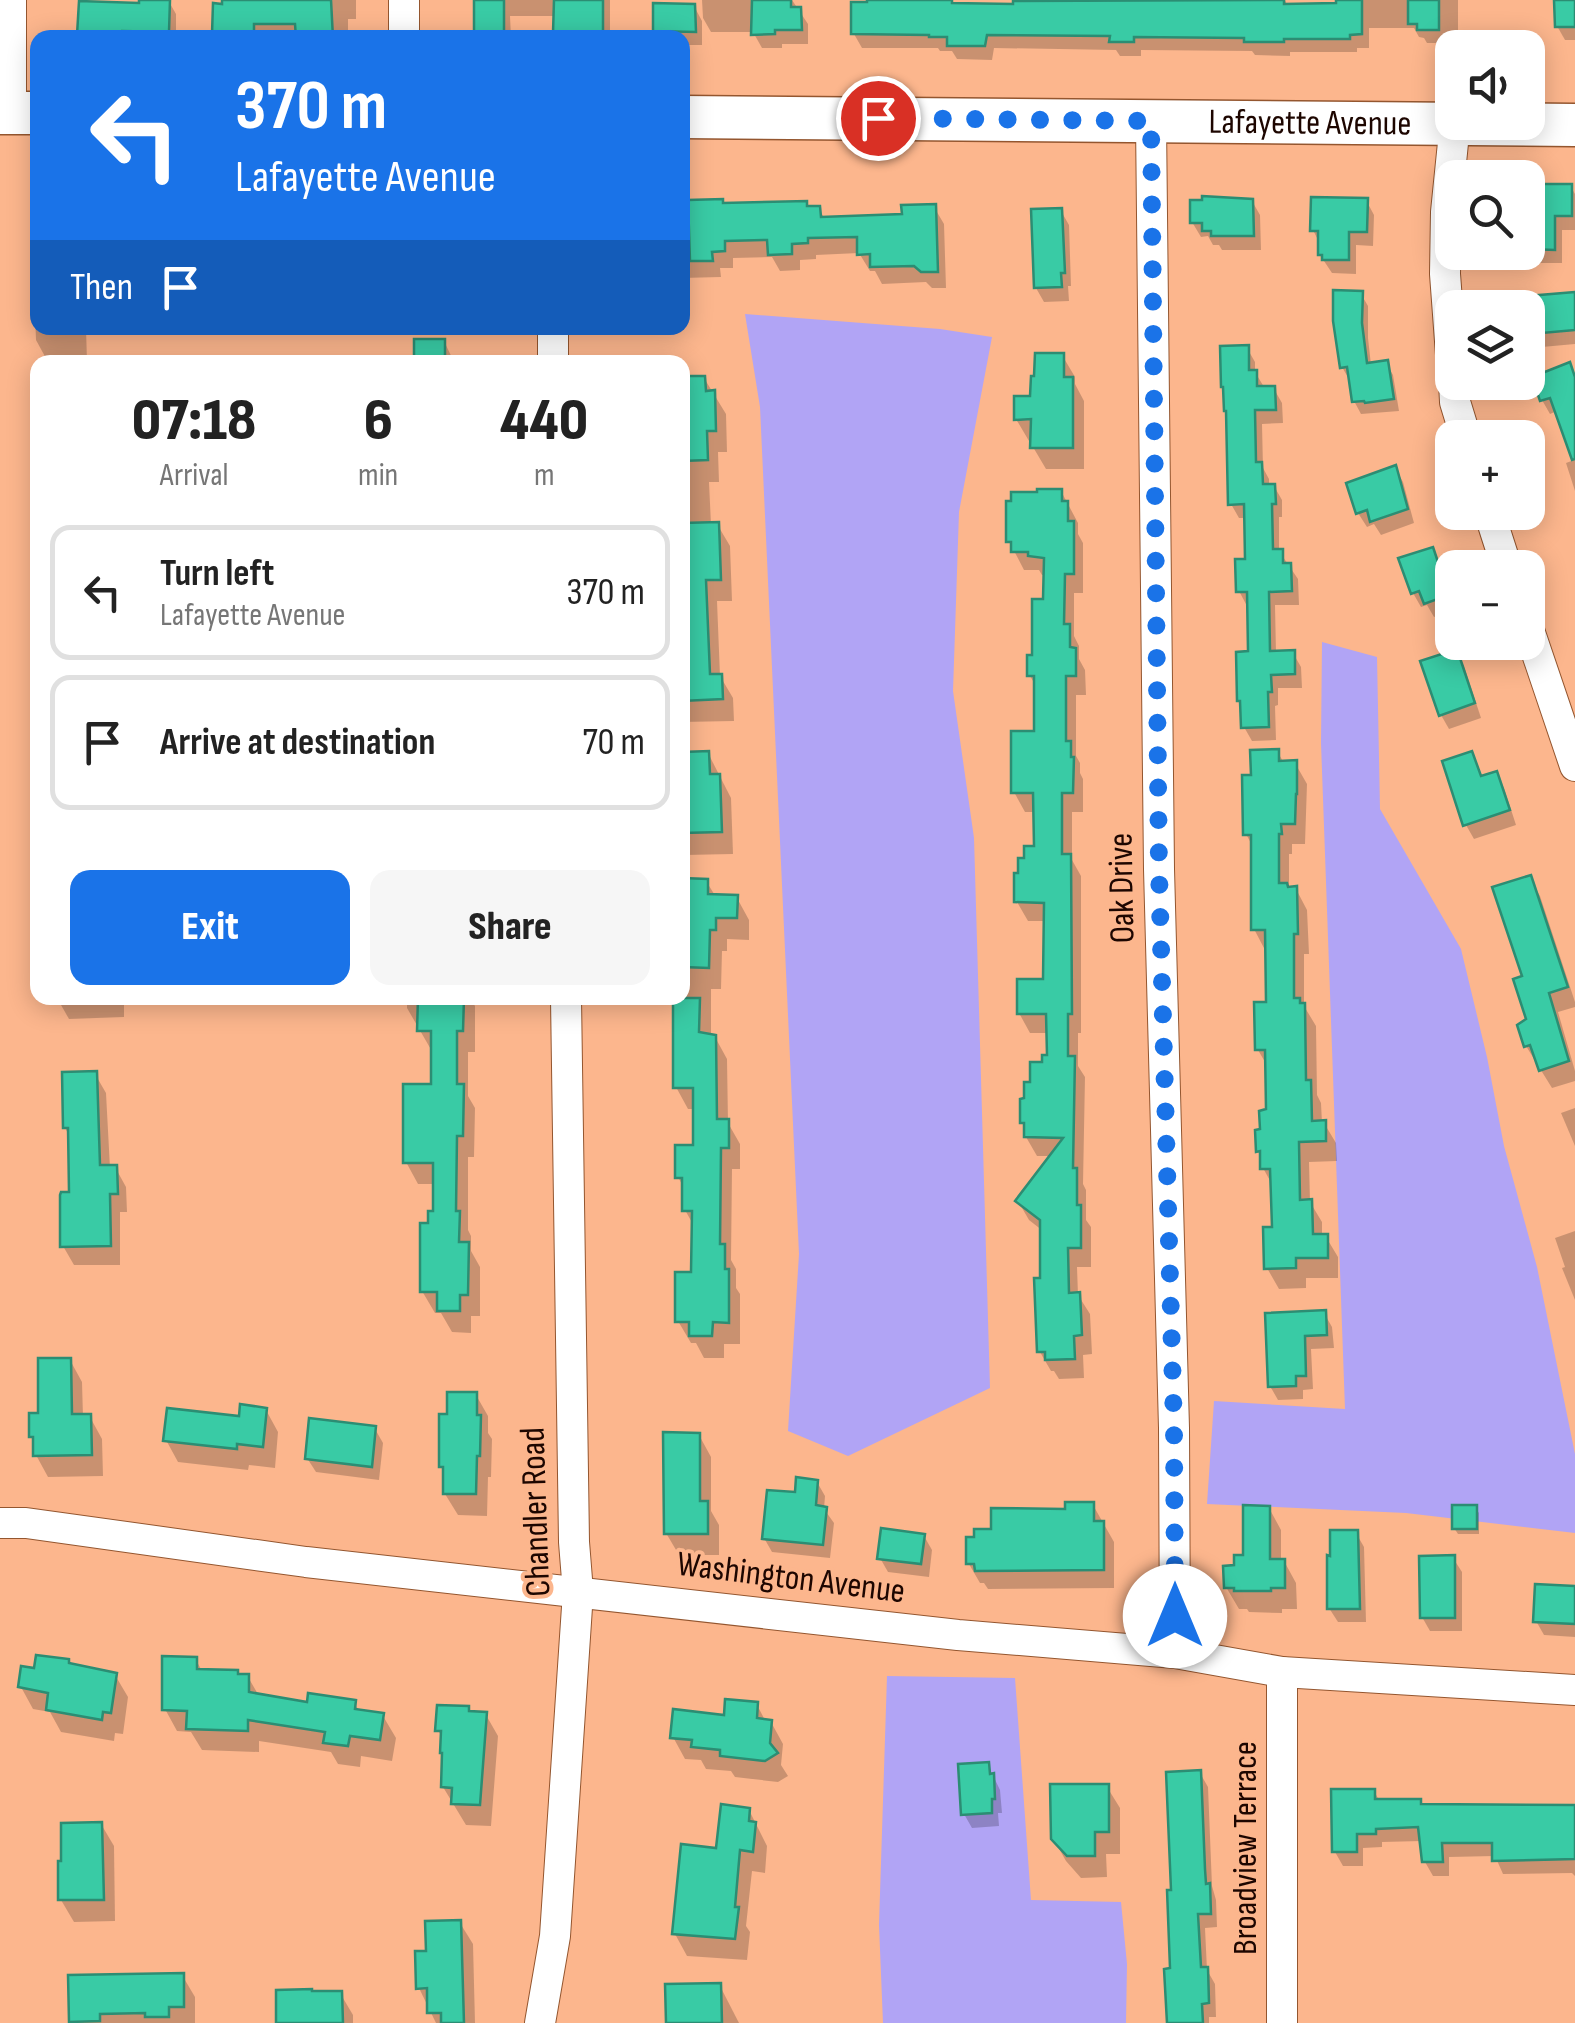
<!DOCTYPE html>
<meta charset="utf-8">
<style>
body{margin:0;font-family:"Sofia Sans Condensed",sans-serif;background:#f6f6f6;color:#222;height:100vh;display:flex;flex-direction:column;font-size:38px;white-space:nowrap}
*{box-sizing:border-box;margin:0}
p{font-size:32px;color:#767676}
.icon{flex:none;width:55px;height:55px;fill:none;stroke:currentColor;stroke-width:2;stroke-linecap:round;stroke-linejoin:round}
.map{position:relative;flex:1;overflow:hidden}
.panel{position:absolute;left:30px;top:355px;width:660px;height:650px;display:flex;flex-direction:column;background:#fff;border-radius:20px;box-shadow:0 5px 25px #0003}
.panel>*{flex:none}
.hud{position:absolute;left:30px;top:30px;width:660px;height:305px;border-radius:20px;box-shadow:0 5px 25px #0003;background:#1a73e8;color:#fff;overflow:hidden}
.tools{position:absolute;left:1435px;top:30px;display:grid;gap:20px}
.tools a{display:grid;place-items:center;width:110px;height:110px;border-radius:20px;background:#fff;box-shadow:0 5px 25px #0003;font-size:50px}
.pin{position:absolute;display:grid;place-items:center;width:85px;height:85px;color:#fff;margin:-42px;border:5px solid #fff;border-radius:50%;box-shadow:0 2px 10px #0007}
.me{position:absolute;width:110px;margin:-55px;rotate:0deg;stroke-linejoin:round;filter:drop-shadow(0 0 8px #0008)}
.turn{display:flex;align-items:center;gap:35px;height:210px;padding:0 40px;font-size:45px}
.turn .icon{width:130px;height:130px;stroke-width:2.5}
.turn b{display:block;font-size:70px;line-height:85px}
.then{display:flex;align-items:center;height:95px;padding:0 40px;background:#0003;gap:20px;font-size:38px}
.eta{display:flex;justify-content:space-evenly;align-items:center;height:170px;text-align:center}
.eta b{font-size:60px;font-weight:800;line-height:70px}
.action{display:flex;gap:20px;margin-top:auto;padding:20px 40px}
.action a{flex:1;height:115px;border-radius:20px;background:#1a73e8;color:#fff;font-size:40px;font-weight:800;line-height:115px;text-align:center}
.action a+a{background:#f6f6f6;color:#222}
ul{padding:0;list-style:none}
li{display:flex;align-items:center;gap:30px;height:135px;margin:0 20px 15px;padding:0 20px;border:5px solid #e0e0e0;border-radius:20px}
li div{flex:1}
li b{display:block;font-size:38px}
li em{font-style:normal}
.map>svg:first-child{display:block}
</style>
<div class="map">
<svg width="1575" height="2023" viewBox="0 0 1575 2023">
<rect width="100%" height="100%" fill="#fcb68d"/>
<g fill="#b1a4f5">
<path d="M745 314 940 329 992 337 959 512 953 691 974 838 990 1388 848 1456 788 1431 799 1254 760 407Z"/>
<path d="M1322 642 1377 657 1380 809 1461 949 1487 1057 1504 1146 1537 1267 1575 1454V1533L1406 1513 1207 1504 1214 1401 1345 1409 1321 743Z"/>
<path d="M887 1676 1015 1678 1031 1900 1121 1902 1127 1964 1126 2023H883L879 1925Z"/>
</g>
<g fill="#0003">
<path d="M142 0H168L176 14V38H82L80 34 141 5Z"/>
<path d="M225 0H356V19H348V33H341V38H216L214 34Z"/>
<path d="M483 0H610V38H559L556 32V16H510L511 38H479L477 33Z"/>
<path d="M702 0H792L808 24V44H782V48H762L753 32H711L703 18Z"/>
<path d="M870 0H950L953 5 1083 4V0H1285L1288 7 1339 6V0H1458V34L1446 33V43H1427L1424 38 1419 37 1414 28H1369V48H1357V52H1290V56L1255 55 1252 51 1141 50V56H1120L1116 50 994 48 992 60 957 59 952 51H940L938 48H862L854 34 870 4Z"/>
<path d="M1557 0H1575V40H1565L1557 26Z"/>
<path d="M694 6 702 21V45H682V38H659L655 31Z"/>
<path d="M1528 187H1571L1575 194V230H1562V263H1537L1529 249Z"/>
<path d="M1366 200 1374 215 1373 246 1356 245V274L1332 273 1320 255V244L1313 230Z"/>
<path d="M721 201 724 206 819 208 825 220 905 217 934 207 944 224 946 288H932L926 282 882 284 875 271H870L859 253 816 255V259L800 260V270L780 271 772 257 733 258V268H720L721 277 682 278V203Z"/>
<path d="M1252 201 1260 215 1261 250H1222L1219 245H1213L1208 236 1201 237 1192 222Z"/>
<path d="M1061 211 1069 225 1071 286H1068L1069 301 1044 302 1036 288Z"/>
<path d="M33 255H38V328H86L87 361 48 362 36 340Z"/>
<path d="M1361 294 1368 306V338L1371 365 1386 363 1393 375 1399 411 1361 414 1354 401 1349 379 1342 367Z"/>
<path d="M1575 295V344L1542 347 1528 320 1525 299Z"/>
<path d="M417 341H444L454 362H417Z"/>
<path d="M1247 348 1255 362V372L1264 387 1274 389 1282 403 1283 423 1262 424 1263 468 1269 479V486H1274L1282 500V517H1279V551L1298 579 1299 605H1275L1276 653H1293L1301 667 1302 688H1278V705L1275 706 1276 740 1252 741 1244 727 1250 654V606H1247L1239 591 1247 562 1246 518H1239L1231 504Z"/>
<path d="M1062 355 1075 377V384L1084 401V469H1046L1033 447V441H1029L1016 419Z"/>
<path d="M1569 365 1575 376V491L1566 463 1574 460 1557 411 1550 414 1542 400Z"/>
<path d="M704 378 726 414 727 452H718L719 482H709L711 525 717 524 730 546 732 601H717L720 676 733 698 734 721 682 722V379Z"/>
<path d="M1395 468 1403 482 1414 523 1381 535 1374 524 1367 527 1358 513Z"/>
<path d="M1061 491 1078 523V534L1083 543V593H1074V636L1079 646V659L1085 670 1086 695H1076V756L1080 763V773L1083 779V812H1072V860L1081 876V1033H1078V1066L1085 1077 1083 1184 1086 1190V1220L1091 1227V1267H1077L1078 1295 1090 1314 1092 1354 1083 1355 1084 1378 1059 1379 1054 1371H1051L1040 1352 1043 1231 1029 1220 1018 1201 1052 1156H1037L1026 1137V1128L1023 1122 1032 1084 1050 1058 1049 1033H1030L1019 1013 1046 982V921H1028L1017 902 1027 860 1036 849V812H1025L1014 792 1036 734V686L1030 676 1046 602V575H1042L1039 570H1024L1009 541Z"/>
<path d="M1432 550 1440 564 1452 601V611L1434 617 1427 605 1421 607 1413 593Z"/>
<path d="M1456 652 1464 666 1481 718 1449 729 1441 715Z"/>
<path d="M1277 751 1284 763H1295L1307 784 1305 844H1292V854H1289V889H1296L1307 910 1309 954H1304V1006L1316 1026 1317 1095 1321 1103 1322 1123H1324L1336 1143 1337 1161 1309 1162 1310 1202 1322 1222V1237H1326L1338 1257V1278H1306V1288L1279 1289 1267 1268 1274 1229 1273 1186 1263 1168V1158L1258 1151 1268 1111V1067L1258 1050 1268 1005 1265 950 1254 929 1253 847 1246 834 1254 777Z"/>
<path d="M708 753 731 798 733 854 685 855 682 850V785Z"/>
<path d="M1471 754 1483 778 1496 774 1504 788 1516 825 1474 839 1466 825Z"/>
<path d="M1529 878 1540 896 1575 1002V1007L1558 1012 1575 1071V1081L1552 1088 1526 1046 1529 1020 1526 978Z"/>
<path d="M682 880 706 881 716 897 737 898 749 920V940L727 939V951H722L721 989H711V1036L715 1037 727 1059 728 1123 740 1144V1169H732L731 1260 736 1269V1288L740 1294V1344H724V1358H704L696 1343H691L678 1321 694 1274V1226L685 1210V1190L678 1177 695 1148 696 1109H688L676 1087V998H682Z"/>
<path d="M57 998H124V1017L69 1019Z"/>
<path d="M407 998H470L475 1006V1052H468V1096L475 1108 474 1157H468V1230L471 1236V1251L480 1267V1316H471V1333L452 1332 441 1313H435L422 1291 431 1225 435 1214V1184H418L406 1162 433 1086V1053L407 1008Z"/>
<path d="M95 1074 106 1093 110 1168 115 1167 126 1187 127 1212H120V1265H74L63 1246 71 1194 70 1137 65 1128Z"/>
<path d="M1575 1108V1146L1561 1113Z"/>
<path d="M1575 1231V1300L1562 1268 1565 1267 1555 1238Z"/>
<path d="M1324 1313 1332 1327 1334 1348 1311 1349 1313 1389 1303 1390V1399L1278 1400 1270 1386 1267 1315Z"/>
<path d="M70 1360 82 1382 83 1417H90L102 1439 103 1476 48 1477 36 1455 35 1442 32 1436Z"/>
<path d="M476 1395 488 1416V1433L492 1439 491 1477H488L487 1516 458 1515 445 1494V1473L441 1466 450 1417Z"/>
<path d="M266 1410 278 1432 275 1468 249 1465 248 1470 178 1462 166 1440Z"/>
<path d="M375 1429 383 1443 379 1480 316 1472 307 1458Z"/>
<path d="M699 1435 711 1457V1511L719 1525V1555H679L666 1533Z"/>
<path d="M817 1482 825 1496 824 1509 834 1523 830 1558 772 1552 764 1538 797 1495Z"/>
<path d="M1093 1505 1114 1542V1588L988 1589 984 1583H980L969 1564 993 1532Z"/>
<path d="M1475 1507 1479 1513V1534H1458L1454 1528Z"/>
<path d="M1269 1508 1281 1530V1561H1284L1296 1583 1297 1609H1282V1613L1249 1612 1247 1609H1239L1226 1587 1245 1558Z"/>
<path d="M1356 1533 1364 1547 1366 1622H1338L1329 1608Z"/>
<path d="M924 1536 932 1550 929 1577 888 1572 880 1558Z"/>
<path d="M1453 1558 1462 1572V1631H1430L1422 1617Z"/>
<path d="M1575 1589V1637L1544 1635 1536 1621Z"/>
<path d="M196 1660 202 1671 248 1677 259 1696 309 1704 354 1703 360 1712 383 1716 396 1738 392 1761 361 1756 360 1767 338 1764 331 1752 259 1741V1752L202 1750 191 1732 177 1731 165 1709Z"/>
<path d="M70 1666 115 1675 128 1697 123 1734 115 1733 114 1741 61 1732 50 1712 33 1709 21 1687 36 1670Z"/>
<path d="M757 1705 766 1722H771L783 1744 781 1765 788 1776 778 1782 735 1777 731 1771 706 1769 701 1760 685 1759 673 1737Z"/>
<path d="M468 1709 471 1714 486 1715 498 1736 491 1826 466 1825 443 1787V1739L438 1730Z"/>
<path d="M988 1765 1000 1790 1002 1813H998L999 1826 972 1828 964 1814Z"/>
<path d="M1200 1773 1208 1787 1212 1886 1216 1900 1217 1927 1205 1928 1207 1970 1215 1984 1216 2017H1209V2023H1169L1173 1971V1892Z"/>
<path d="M1107 1787 1120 1808V1854H1106L1107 1877 1081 1878 1066 1861 1053 1838Z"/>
<path d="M1374 1791 1380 1802 1420 1801 1423 1806 1575 1807V1876L1572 1873 1503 1874 1495 1856 1449 1857V1876H1433L1425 1862 1422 1841 1382 1842V1847L1363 1848V1866H1343L1335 1852Z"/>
<path d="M749 1810 767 1846 765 1873 752 1871 746 1926 750 1932 747 1960 687 1956 675 1934 719 1850Z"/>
<path d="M101 1824 114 1846 115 1921 74 1922 61 1900Z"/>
<path d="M460 1923 473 1944 475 2023H436L419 1988 428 1953Z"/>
<path d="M182 1975 195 1997V2023H72L71 2021Z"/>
<path d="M720 1986 739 2023H669Z"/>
<path d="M340 1993 353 2015V2023H278Z"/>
</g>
<g fill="#39cba5" stroke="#2c8d73" stroke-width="2.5">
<path d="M139 0H170L169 32 122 31 121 38 77 35 79 1 139 3Z"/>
<path d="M222 0H331L333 38H296L295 24H254V38H229L230 35 212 34 213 3 222 4Z"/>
<rect x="474" y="0" width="30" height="34"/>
<path d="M554 0H603V33H553Z"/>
<path d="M752 0H791V7H801L802 30H775V34L751 35Z"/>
<path d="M867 0H952V3L1013 4V1L1284 0V4L1336 3V0H1362V34L1350 35V39H1284V42H1244V38L1134 37V42H1109L1110 36 987 35 985 46H947V37H929V35L851 34V2H867Z"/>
<path d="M1408 0H1439V30H1417V24H1408Z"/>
<path d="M1554 0H1575V27H1555Z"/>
<path d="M653 3 695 4 696 32 653 31Z"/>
<path d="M1528 184H1572V216H1555V250L1528 249Z"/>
<path d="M1202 196 1253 199 1254 236H1211V231H1202V223H1190V200H1202Z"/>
<path d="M1311 197 1368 198 1367 232H1349V260H1322V255H1318V231H1310Z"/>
<path d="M723 199V203L807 201V206H820L821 217 902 214 901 205 936 204 938 272H921L914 266 870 267V254L857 255V237L808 238V243L792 244V254L768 255 767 240 725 241V251L712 252 713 261H690L688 200Z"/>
<path d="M1062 208 1065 273H1061L1062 287 1034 288 1031 209Z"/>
<path d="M1333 290 1363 291 1362 323 1367 363 1388 360 1394 399 1365 403 1364 401 1352 402 1347 367 1340 368 1333 321Z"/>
<path d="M1575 292V330L1531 334 1530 319 1528 320V296Z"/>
<rect x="414" y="339" width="31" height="23"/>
<path d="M1249 345V370H1257V386H1275L1276 410H1255L1256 462H1262L1263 484H1275L1276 504H1272L1273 549H1283V563H1291L1292 591 1269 592 1270 651 1295 650V674L1271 675 1272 692H1268L1269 727 1241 728 1240 701H1237L1236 652 1248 651 1247 592H1236L1235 559H1245L1244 504 1228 505 1226 411H1224L1223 387H1221L1220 346Z"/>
<path d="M1035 353H1064V377H1073V448H1030L1031 419 1014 420V396H1030L1031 376H1034Z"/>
<path d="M1570 362 1575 377V459L1572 460 1550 398 1540 401 1532 377Z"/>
<path d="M682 376H705L706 391 715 390 716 431H707L708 460 682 461Z"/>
<path d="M1396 465 1408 509 1370 522 1367 510 1356 514 1346 483Z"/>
<path d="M1037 489H1062V501H1068V521H1074V574H1065L1064 624H1070V647L1076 648V676H1066V741H1071V757H1074L1073 793H1062V854H1071L1072 1014H1068V1056H1075L1073 1168H1077V1205H1081V1248H1068L1069 1293 1080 1292 1082 1335 1074 1336 1075 1359 1045 1360V1352H1037L1034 1278H1040V1220L1015 1201 1063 1138 1024 1137V1123H1020V1099L1024 1098V1082H1030V1062H1042V1055H1047L1046 1014H1017V979H1043L1044 903 1014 902V873H1018V858H1024V846H1034L1033 793H1011V731H1034V676H1027V655H1032V599H1043L1044 558 1028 556V552H1011V542H1006V501H1011V492H1037Z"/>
<path d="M719 522 721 580H706L710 674H722L723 699 682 701V523Z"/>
<path d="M1433 547 1449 595 1424 604 1419 591 1411 594 1398 558Z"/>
<path d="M1457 649 1475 703 1439 716 1420 661Z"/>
<path d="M1279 749V761L1297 760V794H1296L1295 824H1281L1282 834H1279V883H1287L1288 887 1297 886 1298 934H1294V998H1300V1003H1305L1306 1080H1311L1312 1121 1326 1120V1141L1299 1142 1300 1200 1312 1199 1313 1234H1328V1258H1296V1268L1264 1269 1263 1227H1272L1270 1169H1260V1151L1256 1152 1255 1130 1260 1129 1259 1111 1266 1109 1265 1050H1255L1254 1002H1266L1265 930H1251V835H1243L1242 775H1251L1250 750Z"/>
<path d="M709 751 710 774H720L722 832 682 833V752Z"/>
<path d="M1472 751 1481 776 1497 771 1510 810 1463 826 1442 761Z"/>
<path d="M1531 875 1568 987 1549 993 1569 1061 1539 1071 1530 1045 1524 1047 1517 1025 1526 1019 1513 979 1522 976 1492 887Z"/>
<path d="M682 878 708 879V894L738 895 737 918H716V930H710L709 968 682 967Z"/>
<path d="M418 998H464L463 1031H457V1084H464L463 1136H457L456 1211H460L459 1242H469L468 1295H460V1311H437V1292H420V1223H428V1211H433V1163H403V1084H431V1031H417Z"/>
<path d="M673 998H700L699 1032 716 1035 717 1119H729V1148H721L720 1244H725V1269H729V1323L713 1322 712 1336H689V1322H675V1272H691L692 1211H682V1178H675V1145H693V1088H673Z"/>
<path d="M97 1071 100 1165H117L118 1194H110L111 1246 60 1247V1195L61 1192H69L68 1128H63L62 1072Z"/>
<path d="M1326 1310 1327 1335 1305 1336 1306 1376H1296V1386L1268 1387 1265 1313Z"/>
<path d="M38 1358H71L72 1414H91L92 1455 33 1456V1437H29V1413H38Z"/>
<path d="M447 1392H477V1415H481L480 1456H477L476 1494H443V1467H439V1414H447Z"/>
<path d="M240 1404 267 1408 263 1447 237 1444V1449L163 1441 167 1408 239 1416Z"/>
<path d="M309 1418 376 1426 372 1467 305 1459Z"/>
<path d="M663 1432 700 1433V1501H708V1534H664Z"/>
<path d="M796 1477 818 1480 816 1505 827 1507 823 1545 762 1539 767 1490 795 1492Z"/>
<path d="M1065 1502H1094V1521H1104V1570L975 1571 974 1564H966V1537H974V1529H991V1508L1065 1509Z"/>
<path d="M1243 1505 1270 1506V1559H1285V1588H1271V1591H1234V1588H1224L1223 1566 1234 1565V1555H1243Z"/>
<rect x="1452" y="1505" width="25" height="24"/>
<path d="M881 1528 925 1534 921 1564 877 1559Z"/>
<path d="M1330 1530H1358L1360 1609H1327V1555L1330 1556Z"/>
<path d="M1455 1555V1618H1420L1419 1556Z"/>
<path d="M1535 1584 1575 1586V1624L1533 1622Z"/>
<path d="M36 1655 69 1659V1663L117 1673 111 1713 103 1712 102 1720 46 1710 48 1693 18 1687 21 1666 34 1668Z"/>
<path d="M162 1656 197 1657V1669L238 1670V1674H249V1692L307 1702 308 1693 356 1700 355 1709 384 1713 380 1740 350 1736 348 1746 323 1743 325 1732 248 1720V1731L186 1729 187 1711 162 1710Z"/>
<path d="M725 1699 758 1702 757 1718 772 1720 770 1743 778 1753 765 1761 720 1756V1750L691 1747 692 1740 670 1738 673 1709 724 1715Z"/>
<path d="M437 1705 469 1706V1711L487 1712 480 1805 451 1804 452 1788 441 1787 442 1753H440L441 1731H435Z"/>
<path d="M989 1762 990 1774 994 1773 995 1799H992V1813L961 1815 958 1764Z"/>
<path d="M1201 1770 1205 1869 1206 1884 1210 1883 1211 1914H1198L1201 1967H1208L1209 2003 1202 2004 1203 2023H1167L1164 1969 1170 1968 1167 1890H1171L1166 1772Z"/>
<path d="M1050 1784H1109V1832H1095V1856H1067L1051 1839Z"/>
<path d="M1331 1789H1375V1799H1421V1804L1575 1805V1859L1492 1861V1843H1442L1443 1862H1422L1418 1827 1376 1829V1834H1357V1852H1332Z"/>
<path d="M721 1804 750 1808 749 1821 756 1822 753 1852 740 1850 735 1907H739L735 1939 672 1934 681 1844 716 1848Z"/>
<path d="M102 1822 104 1900H58V1861H61V1823Z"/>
<path d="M461 1920 464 2023H441V2013H427V1988L416 1989 415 1951H426L425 1921Z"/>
<path d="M184 1973V2007H169V2017H145V2013L100 2014V2021L69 2022 68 1975Z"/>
<path d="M721 1983 722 2023H666L665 1984Z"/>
<path d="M312 1989V1991H342L343 2023H276V1990Z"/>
</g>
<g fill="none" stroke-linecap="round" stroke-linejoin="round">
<defs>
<g id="street">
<path d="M404 38V0"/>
<path d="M11 113V0"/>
<path d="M1151 121 1159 869 1174 1428 1175 1653"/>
<path d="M553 328V362"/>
<path d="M1452 368 1445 274 1446 212 1455 123"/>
<path d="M1454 382 1455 402 1466 438"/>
<path d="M1489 512 1507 568"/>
<path d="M1528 627 1575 766"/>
<path d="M0 1523H26L306 1562 958 1635 1175 1653 1282 1672 1575 1690"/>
<path d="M1282 1672V2023"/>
<path d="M540 2023 555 1936 578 1592 574 1542 566 998"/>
</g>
<g id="secondary">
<path d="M0 113H38"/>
<path id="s1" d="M682 117 1575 125"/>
</g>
</defs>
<use href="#street" stroke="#94562f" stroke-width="32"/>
<use href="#secondary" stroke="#94562f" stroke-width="45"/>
<use href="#street" stroke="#fff" stroke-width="30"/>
<use href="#secondary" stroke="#fff" stroke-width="42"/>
</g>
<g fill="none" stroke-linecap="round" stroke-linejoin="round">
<path stroke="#1a73e8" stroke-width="18" stroke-dasharray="0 32.4" d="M878 118 1151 121 1159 870 1174 1428 1175 1616"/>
</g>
<g text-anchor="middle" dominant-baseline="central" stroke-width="8" stroke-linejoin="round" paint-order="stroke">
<g font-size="35" fill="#1d0600" stroke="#fcb68d">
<text stroke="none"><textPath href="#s1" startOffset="628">Lafayette Avenue</textPath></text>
<text transform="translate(1122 888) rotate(-91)">Oak Drive</text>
<text transform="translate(536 1512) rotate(-92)">Chandler Road</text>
<text transform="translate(791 1578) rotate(7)">Washington Avenue</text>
<text transform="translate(1245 1848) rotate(-90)">Broadview Terrace</text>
</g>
</g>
</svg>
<div class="tools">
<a><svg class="icon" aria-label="sound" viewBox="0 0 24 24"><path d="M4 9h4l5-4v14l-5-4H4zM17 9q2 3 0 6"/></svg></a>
<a><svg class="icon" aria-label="search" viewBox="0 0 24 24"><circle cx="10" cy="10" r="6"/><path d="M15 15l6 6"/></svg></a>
<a><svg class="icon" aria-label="layers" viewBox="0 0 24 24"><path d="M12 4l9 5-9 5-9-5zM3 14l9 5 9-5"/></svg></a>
<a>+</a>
<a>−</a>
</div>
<div class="pin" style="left:878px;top:118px;background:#d93025"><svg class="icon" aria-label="arrive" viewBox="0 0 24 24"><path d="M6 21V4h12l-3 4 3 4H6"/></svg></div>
<svg class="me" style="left:1175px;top:1616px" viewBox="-20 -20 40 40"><circle r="19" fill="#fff"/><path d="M0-13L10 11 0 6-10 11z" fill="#1a73e8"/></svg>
<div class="hud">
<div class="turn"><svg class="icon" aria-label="left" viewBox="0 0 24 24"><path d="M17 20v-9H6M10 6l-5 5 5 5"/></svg><div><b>370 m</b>Lafayette Avenue</div></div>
<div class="then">Then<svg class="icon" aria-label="arrive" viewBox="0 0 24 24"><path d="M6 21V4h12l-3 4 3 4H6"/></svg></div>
</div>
<section class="panel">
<div class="eta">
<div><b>07:18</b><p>Arrival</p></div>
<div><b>6</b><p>min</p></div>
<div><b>440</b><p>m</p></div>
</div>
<ul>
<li><svg class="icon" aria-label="left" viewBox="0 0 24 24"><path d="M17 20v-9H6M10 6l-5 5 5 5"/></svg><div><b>Turn left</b><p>Lafayette Avenue</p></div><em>370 m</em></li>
<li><svg class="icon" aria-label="arrive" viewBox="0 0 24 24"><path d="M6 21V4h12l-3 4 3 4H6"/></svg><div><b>Arrive at destination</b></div><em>70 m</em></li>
</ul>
<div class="action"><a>Exit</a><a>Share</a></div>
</section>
</div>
